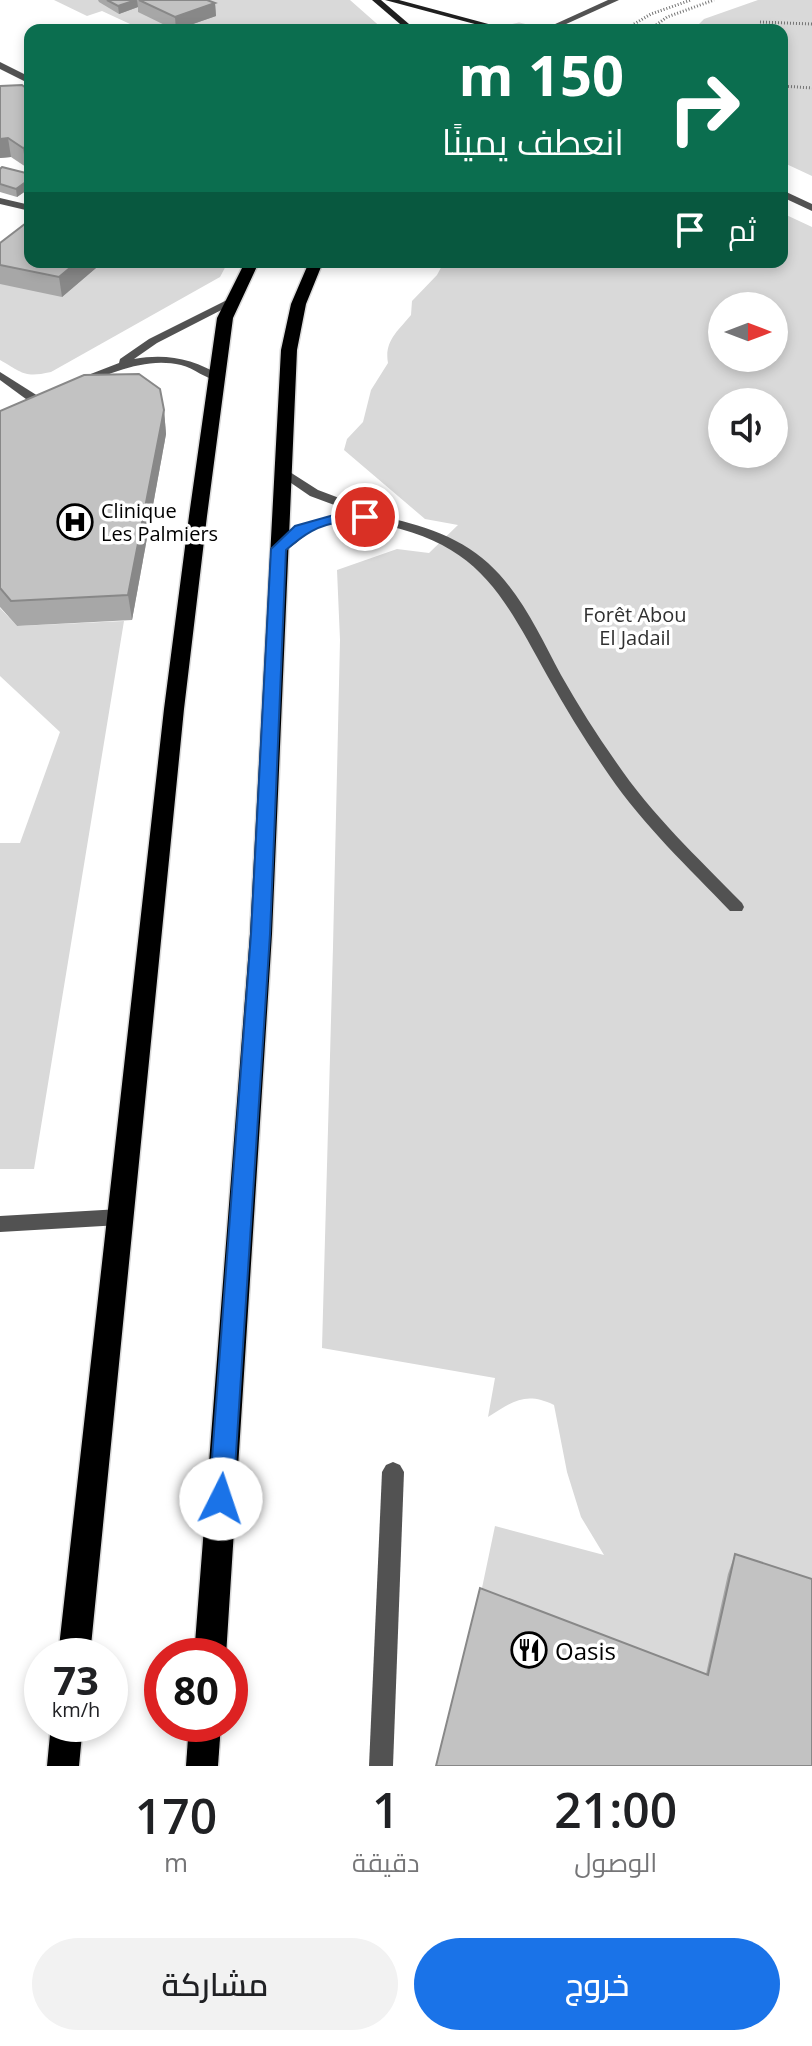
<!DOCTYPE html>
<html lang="ar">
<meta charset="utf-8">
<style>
body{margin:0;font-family:"Open Sans",Cairo,sans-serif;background:#f2f2f2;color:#202124;direction:rtl;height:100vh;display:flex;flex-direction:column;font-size:30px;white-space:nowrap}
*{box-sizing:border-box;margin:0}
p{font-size:26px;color:#757577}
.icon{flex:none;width:44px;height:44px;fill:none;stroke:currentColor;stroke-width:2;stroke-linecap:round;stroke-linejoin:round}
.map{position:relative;height:1766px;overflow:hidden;direction:ltr}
.details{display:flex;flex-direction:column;background:#fff;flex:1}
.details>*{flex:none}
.top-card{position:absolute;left:24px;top:24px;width:764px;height:244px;border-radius:16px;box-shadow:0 4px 12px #0003;direction:rtl;background:#0b6e4f;color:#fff;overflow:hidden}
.needle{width:52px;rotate:90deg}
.controls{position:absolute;left:708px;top:292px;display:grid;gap:16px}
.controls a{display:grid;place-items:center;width:80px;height:80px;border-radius:50%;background:#fff;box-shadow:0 4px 12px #0003;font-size:40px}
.speed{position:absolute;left:24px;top:1638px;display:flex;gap:16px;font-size:40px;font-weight:700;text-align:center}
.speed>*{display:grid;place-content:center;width:104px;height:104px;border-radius:50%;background:#fff;box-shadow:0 4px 12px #0003;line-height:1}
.speed small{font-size:20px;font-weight:400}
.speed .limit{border:12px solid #d22;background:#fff;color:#111}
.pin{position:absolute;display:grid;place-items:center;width:68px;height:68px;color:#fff;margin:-34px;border:4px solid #fff;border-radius:50%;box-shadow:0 2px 8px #0007}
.me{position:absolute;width:88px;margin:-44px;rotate:4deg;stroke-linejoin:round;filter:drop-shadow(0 0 6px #0008)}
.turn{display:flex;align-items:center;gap:28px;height:168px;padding:0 32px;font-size:36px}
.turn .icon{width:104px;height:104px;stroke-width:2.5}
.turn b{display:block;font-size:56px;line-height:68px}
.then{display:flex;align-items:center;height:76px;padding:0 32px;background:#0003;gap:16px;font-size:30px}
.eta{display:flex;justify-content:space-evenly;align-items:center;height:136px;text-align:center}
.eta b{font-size:48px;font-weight:600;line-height:56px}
.cta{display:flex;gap:16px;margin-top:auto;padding:16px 32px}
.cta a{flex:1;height:92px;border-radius:48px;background:#1a73e8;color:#fff;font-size:32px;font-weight:600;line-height:92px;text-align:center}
.cta a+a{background:#f2f2f2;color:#202124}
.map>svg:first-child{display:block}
</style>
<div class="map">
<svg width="812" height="1766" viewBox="0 0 812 1766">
<rect width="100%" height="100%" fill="#fff"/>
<g fill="#d9d9d9" fill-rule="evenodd">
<path d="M54 0H350L384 30H143L102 11 87 16Z"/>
<path d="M758 0H812V176L782 162V30H701L699 24 704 19Z"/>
<path d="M782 213 812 227V1601L701 1693 478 1607 495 1526 604 1555 581 1517 567 1472 554 1405C525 1391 512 1402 488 1417L495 1378 322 1348 333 947 340 640 337 570 397 549 429 553 458 525 425 519 344 450 347 439 363 422 371 390 388 363C384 341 398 331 411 315L412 301 437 275 444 262H782ZM722 306H774V358H722ZM722 402H774V454H722Z"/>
<path d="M103 262H228L220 277 51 372C24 378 23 373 0 360V283Z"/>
<path d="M0 608 17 626 124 621 34 1169H0V843H20L60 732 0 676Z"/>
</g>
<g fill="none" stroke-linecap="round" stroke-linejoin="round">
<defs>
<g id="trunk">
<path d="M519 24 543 30H494Z"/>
<path d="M245 262H259L233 318 207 516 184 709 90 1656H58L164 709 189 516 217 318Z"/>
<path d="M309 262H323L306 304 297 350 272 934 226 1656H194L250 934 281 350 291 304Z"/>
<path d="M51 1724H83L79 1766H47Z"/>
<path d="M189 1724H221L218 1766H186Z"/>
</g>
</defs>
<use href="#trunk" stroke="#dbdbdb" stroke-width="3"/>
<g stroke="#747474" stroke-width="3" stroke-dasharray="1 2" stroke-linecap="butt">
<path d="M760 22 812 24"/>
<path d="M634 24 651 14 691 0"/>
<path d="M649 30 667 17 714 0"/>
<path d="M782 86 812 88"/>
</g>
<g fill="#525252" fill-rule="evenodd">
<path d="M120 1209 127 1211 129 1217 127 1223 120 1225 0 1232V1216Z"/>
<path d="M393 1462 400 1465 404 1472 393 1766H369L382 1472 386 1465Z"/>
</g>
<g fill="#525252" fill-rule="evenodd">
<path d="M608 0H619L553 30H542Z"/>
<path d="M782 190 812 204V211L782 197Z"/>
<path d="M0 198 30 205V211L0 204Z"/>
<path d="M233 297 238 300 237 302 157 343 134 359C167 353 193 359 222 376V380C208 382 195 368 181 365 144 356 110 375 76 386L70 382 119 363 120 359 149 339Z"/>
<path d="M0 372 38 396V402H30L0 380Z"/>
<path d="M282 467 318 490 371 510V515C411 521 458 535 488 563 521 593 540 636 561 675 578 705 596 734 616 762 652 815 697 857 742 903L744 907 742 911H730C688 867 644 826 609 775 587 743 567 711 548 677 501 592 479 543 375 523 353 519 330 521 310 532 299 539 288 554 274 552V546C298 527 324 513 356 513L310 496 278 474 276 471Z"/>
</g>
<path fill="#525252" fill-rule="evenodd" d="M0 62 30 77V84L0 69Z"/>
<g fill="#1f1f1f" fill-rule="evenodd">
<path d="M372 0H381L416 30H407Z"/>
<path d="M385 0H399L507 29 497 30Z"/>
</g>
<use href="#trunk" fill="#000" fill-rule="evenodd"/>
</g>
<g fill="#a7a7a7">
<path d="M98 0H207L215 3 216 16 175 30 138 12V7L119 14 99 2Z"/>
<path d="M0 86 30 91V166L26 167 11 157 0 158Z"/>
<path d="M0 169 30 174V188L17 197 0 192Z"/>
<path d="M0 243 103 262 62 297 0 284Z"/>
<path d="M164 410 166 434 132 620 17 626 0 607V411Z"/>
<path d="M735 1554 812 1766 706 1674 728 1574Z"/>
</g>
<g fill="#888">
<path d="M137 0 138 7 119 14 118 6Z"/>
<path d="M215 3 216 16 176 30 175 17Z"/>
<path d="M8 138 11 157 0 158V139Z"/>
<path d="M30 146V166L26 167 23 148Z"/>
<path d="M30 179V188L17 197 16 189Z"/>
<path d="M77 262H103L62 297 59 277Z"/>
<path d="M164 410 166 434 132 620 128 595Z"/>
</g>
<g fill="#c2c2c2" stroke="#888" stroke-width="2">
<path d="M107 0H136L118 6Z"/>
<path d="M139 0H207L215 3 175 17Z"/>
<path d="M22 85 30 91V146L23 148 8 138 0 139V86Z"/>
<path d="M2 167 30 174V179L16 189 0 184V169Z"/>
<path d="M30 220V262H77L59 277 0 265V243Z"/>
<path d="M139 374 160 389 164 410 128 595 11 601 0 588V411L84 375Z"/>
<path d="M735 1554 812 1579V1766H436L480 1588 708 1675Z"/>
</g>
<path fill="#1a73e8" stroke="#114b97" stroke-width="2" d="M341 513H365L373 517C364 524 353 521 342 522 319 524 303 535 286 550L270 934 233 1499 230 1508 221 1511 213 1508 209 1499 251 934 271 549 295 526Z"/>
<defs>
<symbol id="hospital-ring" viewBox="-11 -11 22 22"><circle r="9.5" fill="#fff" stroke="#000" stroke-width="1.5"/><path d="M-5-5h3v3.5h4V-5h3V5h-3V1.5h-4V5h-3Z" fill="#000"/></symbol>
<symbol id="restaurant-ring" viewBox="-11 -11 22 22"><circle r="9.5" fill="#fff" stroke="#000" stroke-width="1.5"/><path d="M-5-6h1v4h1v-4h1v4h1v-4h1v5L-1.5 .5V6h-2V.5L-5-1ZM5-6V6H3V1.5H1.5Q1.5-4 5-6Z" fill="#000"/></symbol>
</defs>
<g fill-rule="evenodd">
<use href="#hospital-ring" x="55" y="502" width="40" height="40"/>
<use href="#restaurant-ring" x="509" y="1630" width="40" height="40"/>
</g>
<g text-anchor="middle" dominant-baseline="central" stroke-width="7" stroke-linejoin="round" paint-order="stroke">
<g font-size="20" fill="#000" stroke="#fff" text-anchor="start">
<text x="101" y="510">Clinique<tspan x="101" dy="23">Les Palmiers</tspan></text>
</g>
<g font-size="20" fill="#303030" stroke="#fff">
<text x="635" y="614">Forêt Abou<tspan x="635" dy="23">El Jadail</tspan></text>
</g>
<g font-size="24" fill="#000" stroke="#fff" text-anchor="start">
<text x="555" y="1650">Oasis</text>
</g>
</g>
</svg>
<div class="controls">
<a><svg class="needle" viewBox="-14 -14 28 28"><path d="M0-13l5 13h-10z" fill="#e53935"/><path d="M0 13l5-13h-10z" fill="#757577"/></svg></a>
<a><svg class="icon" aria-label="sound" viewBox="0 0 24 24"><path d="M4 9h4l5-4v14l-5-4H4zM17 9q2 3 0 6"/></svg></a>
</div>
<div class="speed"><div>73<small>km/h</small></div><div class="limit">80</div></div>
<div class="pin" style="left:365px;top:517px;background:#d93025"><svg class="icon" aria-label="arrive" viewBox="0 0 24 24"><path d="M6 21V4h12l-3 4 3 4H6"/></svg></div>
<svg class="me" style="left:221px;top:1499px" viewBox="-20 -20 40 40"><circle r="19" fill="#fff"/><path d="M0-13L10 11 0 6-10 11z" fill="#1a73e8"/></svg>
<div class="top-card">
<div class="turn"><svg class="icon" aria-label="right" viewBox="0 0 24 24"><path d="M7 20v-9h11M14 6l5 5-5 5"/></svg><div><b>150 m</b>انعطف يمينًا</div></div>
<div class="then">ثم<svg class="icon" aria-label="arrive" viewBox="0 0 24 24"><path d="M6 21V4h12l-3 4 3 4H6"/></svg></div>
</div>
</div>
<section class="details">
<div class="eta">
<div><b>21:00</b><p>الوصول</p></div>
<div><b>1</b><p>دقيقة</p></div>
<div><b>170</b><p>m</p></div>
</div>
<div class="cta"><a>خروج</a><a>مشاركة</a></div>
</section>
